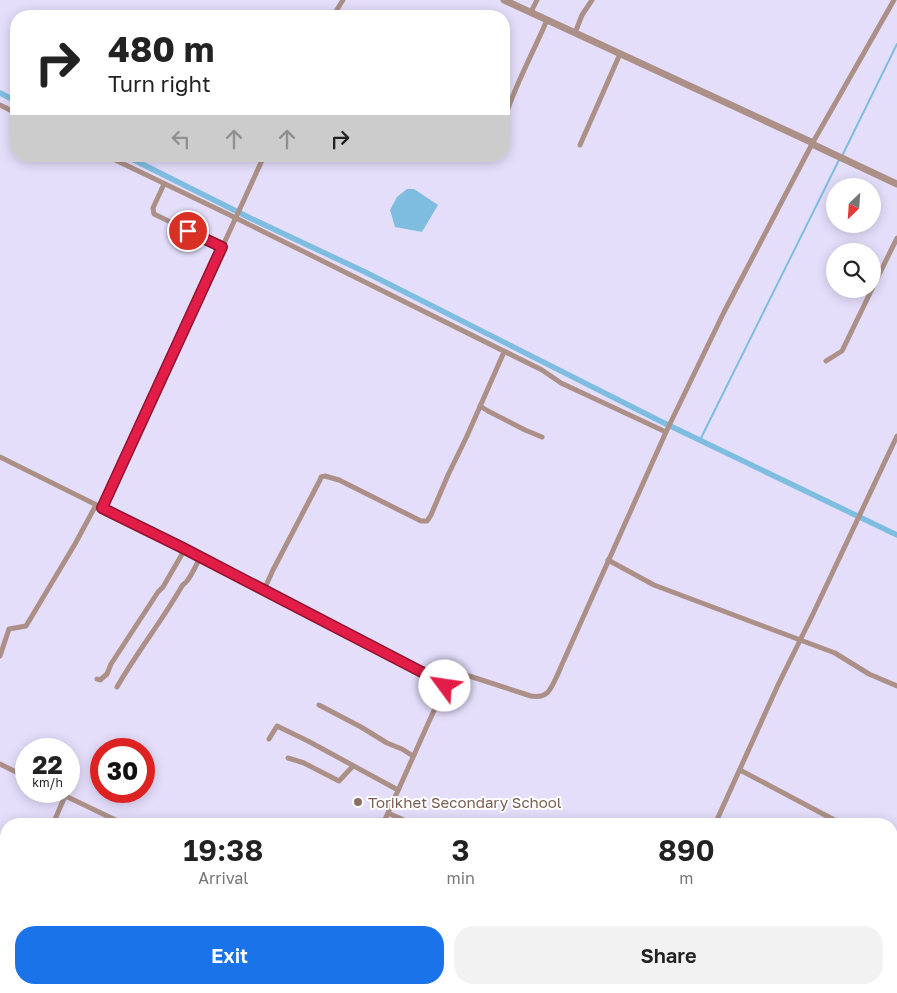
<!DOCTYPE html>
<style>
body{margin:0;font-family:"Golos Text",sans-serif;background:#f2f2f2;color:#222;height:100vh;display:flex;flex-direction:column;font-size:19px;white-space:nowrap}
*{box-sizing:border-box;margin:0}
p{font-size:16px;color:#767676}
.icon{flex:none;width:28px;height:28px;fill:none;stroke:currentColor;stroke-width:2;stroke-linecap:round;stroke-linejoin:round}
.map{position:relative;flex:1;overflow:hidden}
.drawer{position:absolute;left:0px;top:818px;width:898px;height:176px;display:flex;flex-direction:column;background:#fff;border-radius:20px 20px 0 0;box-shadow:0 2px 12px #0003}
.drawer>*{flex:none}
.hud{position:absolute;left:10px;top:10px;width:500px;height:152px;border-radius:20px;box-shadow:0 2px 12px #0003;background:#fff;color:#222;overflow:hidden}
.needle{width:32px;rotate:205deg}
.controls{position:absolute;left:826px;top:178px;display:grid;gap:10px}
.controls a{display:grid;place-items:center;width:55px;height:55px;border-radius:50%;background:#fff;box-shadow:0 2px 12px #0003;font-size:25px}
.speed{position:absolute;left:15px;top:738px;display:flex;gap:10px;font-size:25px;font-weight:700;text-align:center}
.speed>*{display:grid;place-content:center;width:65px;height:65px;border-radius:50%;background:#fff;box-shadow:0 2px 12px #0003;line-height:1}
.speed small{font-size:12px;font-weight:400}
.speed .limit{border:8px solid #d22;background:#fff;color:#111}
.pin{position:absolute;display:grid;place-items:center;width:42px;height:42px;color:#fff;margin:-21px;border:2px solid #fff;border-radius:50%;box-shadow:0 1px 5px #0007}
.me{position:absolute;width:55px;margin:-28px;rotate:301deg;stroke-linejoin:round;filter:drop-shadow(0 0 4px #0008)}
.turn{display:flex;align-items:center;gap:18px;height:105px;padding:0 15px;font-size:22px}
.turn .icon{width:65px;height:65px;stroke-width:2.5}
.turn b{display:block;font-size:35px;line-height:42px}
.lanes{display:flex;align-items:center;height:48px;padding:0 15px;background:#0003;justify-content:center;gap:25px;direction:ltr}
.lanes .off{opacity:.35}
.eta{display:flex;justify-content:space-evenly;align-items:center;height:85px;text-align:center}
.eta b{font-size:30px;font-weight:600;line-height:35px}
.action{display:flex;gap:10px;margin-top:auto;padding:10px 15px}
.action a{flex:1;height:58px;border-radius:20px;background:#1a73e8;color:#fff;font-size:20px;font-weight:600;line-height:58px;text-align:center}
.action a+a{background:#f2f2f2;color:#222}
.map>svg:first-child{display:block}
</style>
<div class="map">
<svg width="897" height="993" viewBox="0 0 897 993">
<rect width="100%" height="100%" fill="#e4defb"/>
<path fill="#7fbde0" d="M407 189H414L438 205 422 232 395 227 390 210 397 197Z"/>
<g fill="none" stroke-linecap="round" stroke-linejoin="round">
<g stroke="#7fbde0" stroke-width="2">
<path d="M843 154 897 44"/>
<path d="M700 440 839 160"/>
</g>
<g stroke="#7fbde0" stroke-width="5.5">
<path d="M0 93 16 101"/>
<path d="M126 156 250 218 365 272 662 422 897 535"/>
</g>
<g stroke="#ac9088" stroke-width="5">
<path d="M531 12 537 0"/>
<path d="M333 16 343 0"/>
<path d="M575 33 582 15 592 0"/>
<path d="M0 105 16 113"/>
<path d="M504 120C515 85 533 53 547 20"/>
<path d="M580 145 620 54"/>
<path d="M107 156 236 218 542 370 561 383 666 432"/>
<path d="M420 156 423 159"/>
<path d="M164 184 153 208 154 214 222 247"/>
<path d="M872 289 897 238"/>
<path d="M826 361 842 351 872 289"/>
<path d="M480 406 488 411 525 430 542 437"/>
<path d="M0 457 183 548 441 682 445 686 383 824"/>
<path d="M102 508 162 379 264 156"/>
<path d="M608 560 654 585 835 653 869 674 897 686"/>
<path d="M264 590 273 570 320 480 321 477 325 476 339 480 421 521H427L431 515 448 475 467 436 504 352"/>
<path d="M0 656 9 629 26 626 75 544 96 505"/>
<path d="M97 679 100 680 107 674 111 664 158 592 163 587 185 549"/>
<path d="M445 686 460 673 531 696C537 697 542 697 547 693 553 688 560 668 564 660L666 432 724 312 812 144 894 0"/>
<path d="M117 687C137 652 162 621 182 586 183 584 186 583 187 581 191 576 198 562 200 557"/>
<path d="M319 705 361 727 387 743 402 749 413 756"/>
<path d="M269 739 277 726 308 741 398 790"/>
<path d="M288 758 304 763 339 781 353 766"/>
<path d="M0 764 26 777"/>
<path d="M740 770 842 824"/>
<path d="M55 791 124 824"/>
<path d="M388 813 413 824"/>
<path d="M53 824 65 796"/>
<path d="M715 824 778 685 812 616 897 436"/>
<path d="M0 941 6 927"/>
<path d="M475 988 487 993"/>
<path d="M306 993 309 988"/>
<path d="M637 993 639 988"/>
<path d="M747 993 750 988"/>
<path d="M783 993 786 988"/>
</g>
<path stroke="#ac9088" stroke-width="7" d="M504 0 811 142 812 144 897 184"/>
</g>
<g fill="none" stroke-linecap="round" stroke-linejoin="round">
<defs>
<path id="route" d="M188 231 222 247 102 508 183 548 441 682 445 686"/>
</defs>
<use href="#route" stroke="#92132f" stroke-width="12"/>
<use href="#route" stroke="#e11d48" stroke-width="9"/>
</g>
<circle fill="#8d6e63" stroke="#fff" stroke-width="2" cx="358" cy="802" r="5"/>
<g text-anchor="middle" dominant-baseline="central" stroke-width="4" stroke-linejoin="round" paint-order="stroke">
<g font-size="15" fill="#785e54" stroke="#fff" text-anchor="start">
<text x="368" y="802">Torikhet Secondary School</text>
</g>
</g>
</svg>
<div class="controls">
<a><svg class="needle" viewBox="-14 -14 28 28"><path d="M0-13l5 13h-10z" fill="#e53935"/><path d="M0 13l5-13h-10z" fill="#767676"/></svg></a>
<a><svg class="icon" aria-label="search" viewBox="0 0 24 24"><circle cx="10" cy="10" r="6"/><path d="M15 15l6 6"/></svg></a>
</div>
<div class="speed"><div>22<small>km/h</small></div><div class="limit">30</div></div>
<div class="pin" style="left:188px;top:231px;background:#d93025"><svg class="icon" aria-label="arrive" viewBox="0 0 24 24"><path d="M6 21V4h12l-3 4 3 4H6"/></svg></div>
<svg class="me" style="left:445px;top:686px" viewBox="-20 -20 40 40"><circle r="19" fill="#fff"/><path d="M0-13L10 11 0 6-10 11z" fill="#e11d48"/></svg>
<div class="hud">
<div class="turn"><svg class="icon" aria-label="right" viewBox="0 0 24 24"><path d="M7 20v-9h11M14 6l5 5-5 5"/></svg><div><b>480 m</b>Turn right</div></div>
<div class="lanes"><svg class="icon off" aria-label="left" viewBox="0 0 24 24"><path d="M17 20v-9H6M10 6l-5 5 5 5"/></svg><svg class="icon off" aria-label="ahead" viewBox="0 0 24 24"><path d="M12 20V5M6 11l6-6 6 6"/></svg><svg class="icon off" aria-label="ahead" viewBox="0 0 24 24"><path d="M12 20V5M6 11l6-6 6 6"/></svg><svg class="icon" aria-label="right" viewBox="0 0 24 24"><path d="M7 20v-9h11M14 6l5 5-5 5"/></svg></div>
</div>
<section class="drawer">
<div class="eta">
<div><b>19:38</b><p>Arrival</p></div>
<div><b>3</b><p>min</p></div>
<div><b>890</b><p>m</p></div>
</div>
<div class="action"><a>Exit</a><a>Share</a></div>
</section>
</div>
